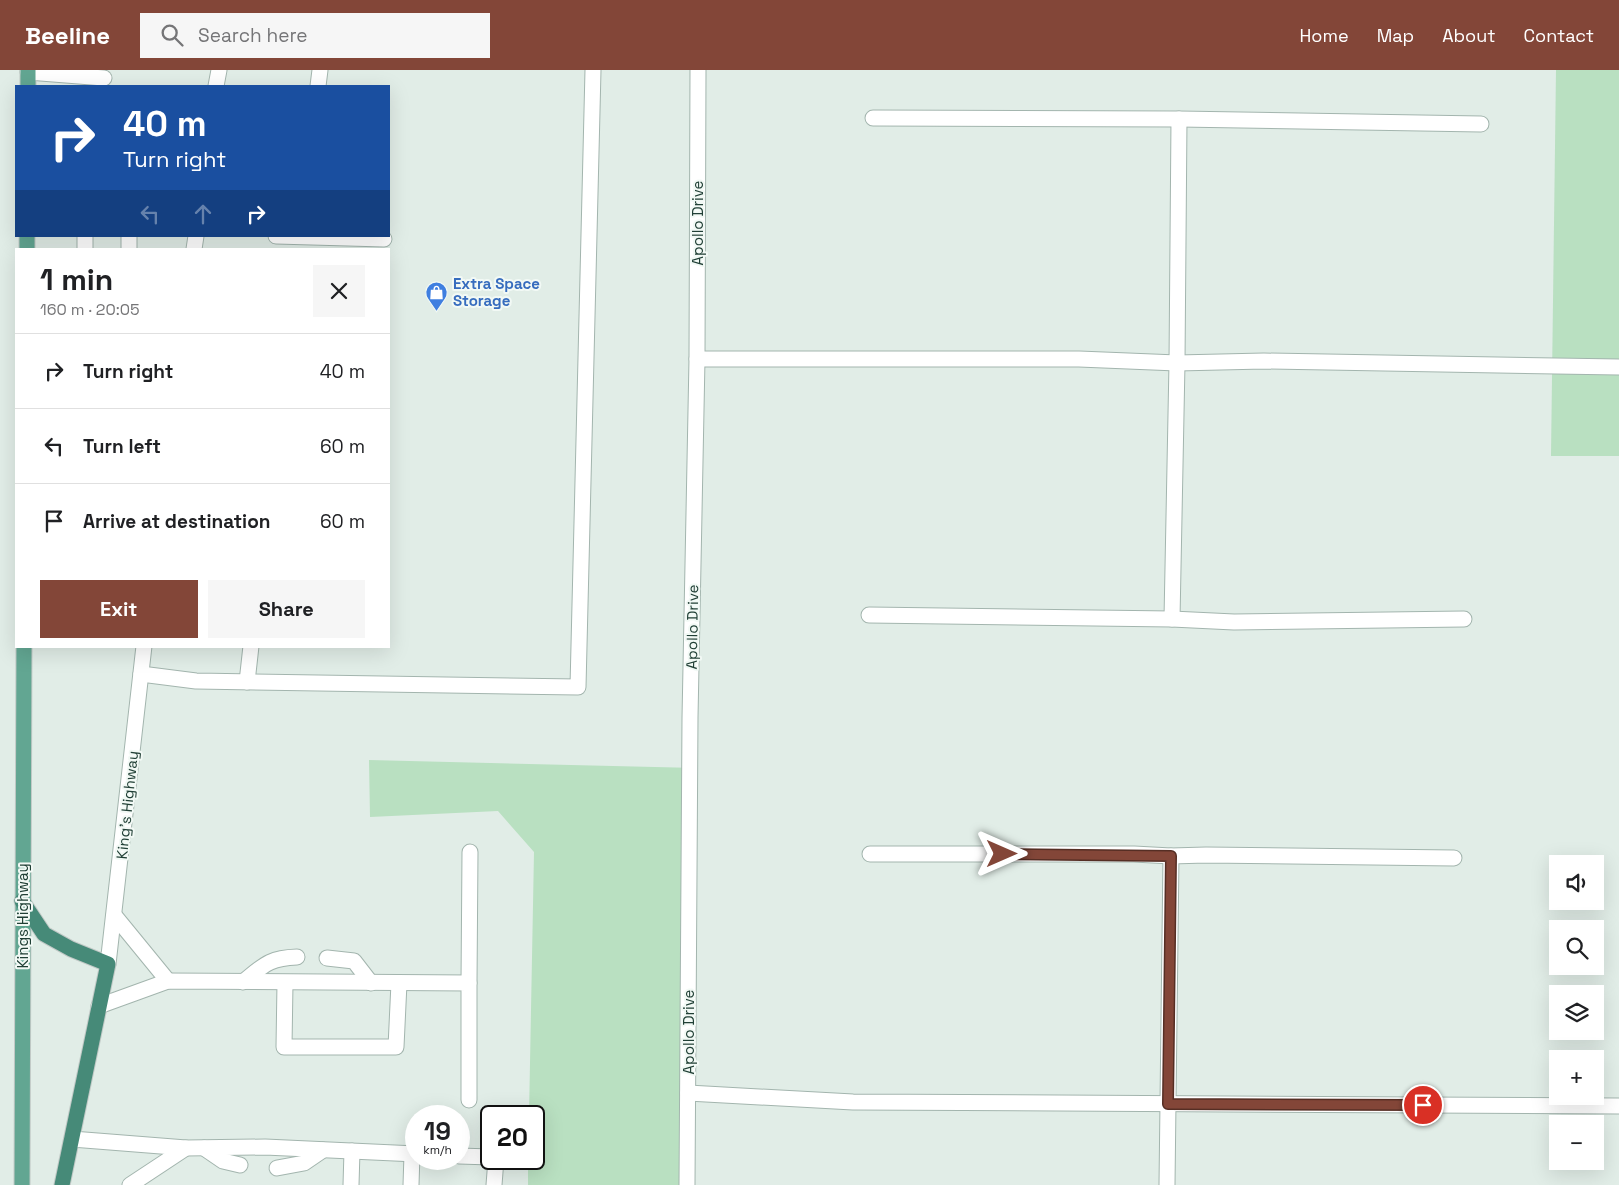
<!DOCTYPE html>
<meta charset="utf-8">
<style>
body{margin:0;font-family:"Space Grotesk",sans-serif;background:#f6f6f6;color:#202124;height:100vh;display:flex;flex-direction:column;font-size:19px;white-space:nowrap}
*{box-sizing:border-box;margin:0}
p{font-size:16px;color:#757577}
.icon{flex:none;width:28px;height:28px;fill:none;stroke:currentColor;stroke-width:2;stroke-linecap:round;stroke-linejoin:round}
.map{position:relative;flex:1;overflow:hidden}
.drawer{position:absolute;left:15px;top:178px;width:375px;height:400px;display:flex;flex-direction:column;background:#fff;border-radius:0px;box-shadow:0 5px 20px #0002}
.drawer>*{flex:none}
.guide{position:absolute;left:15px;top:15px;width:375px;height:152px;border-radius:0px;box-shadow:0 5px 20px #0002;background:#1a4fa0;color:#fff;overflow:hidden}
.buttons{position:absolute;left:1549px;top:785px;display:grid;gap:10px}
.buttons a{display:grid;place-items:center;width:55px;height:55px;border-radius:0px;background:#fff;box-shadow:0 5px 20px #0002;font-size:25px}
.speed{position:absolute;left:405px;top:1035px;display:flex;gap:10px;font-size:25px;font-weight:700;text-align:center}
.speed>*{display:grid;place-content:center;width:65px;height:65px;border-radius:50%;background:#fff;box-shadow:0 5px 20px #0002;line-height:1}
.speed small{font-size:12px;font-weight:400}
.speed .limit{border:2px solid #111;border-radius:8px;background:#fff;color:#111}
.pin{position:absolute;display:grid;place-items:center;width:42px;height:42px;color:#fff;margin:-21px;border:2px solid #fff;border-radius:50%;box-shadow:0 1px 5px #0007}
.me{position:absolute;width:55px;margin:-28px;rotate:90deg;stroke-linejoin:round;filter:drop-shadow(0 0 4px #0008)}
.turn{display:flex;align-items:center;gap:18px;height:105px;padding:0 25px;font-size:22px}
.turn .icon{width:65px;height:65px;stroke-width:2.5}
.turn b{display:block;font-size:35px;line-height:42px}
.lanes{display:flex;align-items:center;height:48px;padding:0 25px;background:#0003;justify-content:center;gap:25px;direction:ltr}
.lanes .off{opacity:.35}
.round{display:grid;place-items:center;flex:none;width:52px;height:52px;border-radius:0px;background:#f6f6f6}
.headline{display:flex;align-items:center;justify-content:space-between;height:85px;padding:0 25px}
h1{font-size:30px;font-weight:800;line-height:38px}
.cta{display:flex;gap:10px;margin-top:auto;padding:10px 25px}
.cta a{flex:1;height:58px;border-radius:0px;background:#834638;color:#fff;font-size:20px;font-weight:800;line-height:58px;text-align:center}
.cta a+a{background:#f6f6f6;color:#202124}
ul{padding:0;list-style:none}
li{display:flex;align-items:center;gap:15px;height:75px;padding:0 25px;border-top:1px solid #e0e0e0}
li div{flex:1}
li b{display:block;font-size:19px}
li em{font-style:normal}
header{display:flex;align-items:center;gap:30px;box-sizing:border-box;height:70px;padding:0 25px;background:#834638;color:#fff}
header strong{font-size:24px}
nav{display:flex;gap:28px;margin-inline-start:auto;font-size:18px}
.search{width:350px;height:45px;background:#f6f6f6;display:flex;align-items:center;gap:12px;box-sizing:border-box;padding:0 18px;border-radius:0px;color:#757577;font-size:19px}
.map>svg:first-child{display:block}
</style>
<header>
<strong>Beeline</strong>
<div class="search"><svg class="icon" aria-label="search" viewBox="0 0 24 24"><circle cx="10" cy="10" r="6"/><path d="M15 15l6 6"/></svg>Search here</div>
<nav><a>Home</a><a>Map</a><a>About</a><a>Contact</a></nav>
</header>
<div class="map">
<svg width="1619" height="1115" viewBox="0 0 1619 1115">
<rect width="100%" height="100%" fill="#e1ede7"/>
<g fill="#b9e0c1">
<path d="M1556 0H1619V386H1551Z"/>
<path d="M369 690 697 698 682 1115H528V1089H534V1046H529L534 782 498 741 370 747Z"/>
</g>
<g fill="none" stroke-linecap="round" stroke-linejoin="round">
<defs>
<g id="service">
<path d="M28 2 104 8"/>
<path d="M318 16 320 0"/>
<path d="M873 48 1179 49 1481 54"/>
<path d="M85 166V179"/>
<path d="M276 166 384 169"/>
<path d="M129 179V166"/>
<path d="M697 289H1079L1177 293 1264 291 1619 297"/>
<path d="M869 545 1172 549 1234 552 1464 549"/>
<path d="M1172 549 1177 293 1179 49"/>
<path d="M141 604 196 611 578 617 593 0"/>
<path d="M247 612 251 576"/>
<path d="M870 784H1134L1171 786 1206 785 1454 788"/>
<path d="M114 845 168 911"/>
<path d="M327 888 354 891 371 913"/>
<path d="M243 912C264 895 269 888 297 887"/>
<path d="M285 913 284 977H396L399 913"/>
<path d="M469 913 470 782"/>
<path d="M99 936 168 911 469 913V1030"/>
<path d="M688 1023 853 1032 1619 1036"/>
<path d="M72 1069 186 1078 265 1077 416 1084"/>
<path d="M204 1078 223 1091 240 1095"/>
<path d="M459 1086 491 1087"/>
<path d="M277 1098 304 1093 323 1080"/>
<path d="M130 1115 186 1078"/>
<path d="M351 1115 352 1081"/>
<path d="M411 1115 412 1084"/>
<path d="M494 1115 496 1089"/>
<path d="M1167 1115 1171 786"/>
</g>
<path id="minor" d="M687 1115 690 648 697 289 698 0"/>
<g id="tertiary">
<path d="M216 16 219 0"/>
<path d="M194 179 196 166"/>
<path d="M108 894 144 576"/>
</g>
<g id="primary">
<path d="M28 16V0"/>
<path d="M27 179V166"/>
<path d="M22 1115 24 576"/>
</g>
<path id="trunk" d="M22 831 44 864 71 879 108 894 62 1115"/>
</defs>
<use href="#service" stroke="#a3b5ae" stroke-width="17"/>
<use href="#minor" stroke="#a3b5ae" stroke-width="17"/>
<use href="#tertiary" stroke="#a3b5ae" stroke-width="17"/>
<use href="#primary" stroke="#c1c9c6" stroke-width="17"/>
<use href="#trunk" stroke="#c1c9c6" stroke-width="17"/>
<use href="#service" stroke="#fff" stroke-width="15"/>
<use href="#minor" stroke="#fff" stroke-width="15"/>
<use href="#tertiary" stroke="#fff" stroke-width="15"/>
<use href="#primary" stroke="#62a692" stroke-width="15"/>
<use href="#trunk" stroke="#468a78" stroke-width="15"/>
</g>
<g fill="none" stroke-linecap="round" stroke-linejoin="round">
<defs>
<path id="route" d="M1002 784 1171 786 1168 1034 1423 1035"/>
</defs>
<use href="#route" stroke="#552e24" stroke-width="12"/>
<use href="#route" stroke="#834638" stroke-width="9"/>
</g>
<defs>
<symbol id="shop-pin" viewBox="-11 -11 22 30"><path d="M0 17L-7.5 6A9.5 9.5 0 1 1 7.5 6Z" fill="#3f7fe0" stroke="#f2f9f5"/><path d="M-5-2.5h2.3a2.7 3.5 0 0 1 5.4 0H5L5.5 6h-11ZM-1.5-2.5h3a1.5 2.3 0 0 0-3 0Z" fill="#fff"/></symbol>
</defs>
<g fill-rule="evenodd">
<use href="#shop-pin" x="424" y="210" width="25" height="34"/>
</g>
<g text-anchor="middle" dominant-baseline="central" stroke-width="4" stroke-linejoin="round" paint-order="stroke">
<g font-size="15" fill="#203f35" stroke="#f2f9f5">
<text transform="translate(697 153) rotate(-90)">Apollo Drive</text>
<text transform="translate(692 557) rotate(-89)">Apollo Drive</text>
<text transform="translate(127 735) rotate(-84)">King's Highway</text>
<text transform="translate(22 846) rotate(-90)">Kings Highway</text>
<text transform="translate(688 962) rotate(-90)">Apollo Drive</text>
</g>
<g font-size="15" font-weight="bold" fill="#366cbe" stroke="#f2f9f5" text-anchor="start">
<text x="453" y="213">Extra Space<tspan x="453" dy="17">Storage</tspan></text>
</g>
</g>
</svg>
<div class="buttons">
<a><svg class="icon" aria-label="sound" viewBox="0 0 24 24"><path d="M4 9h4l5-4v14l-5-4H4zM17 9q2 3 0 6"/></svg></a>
<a><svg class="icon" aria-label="search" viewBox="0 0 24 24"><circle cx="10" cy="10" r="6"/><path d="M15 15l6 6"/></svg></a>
<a><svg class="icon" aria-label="layers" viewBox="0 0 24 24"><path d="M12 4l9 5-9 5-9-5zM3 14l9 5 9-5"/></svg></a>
<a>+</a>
<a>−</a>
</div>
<div class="speed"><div>19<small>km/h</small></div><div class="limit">20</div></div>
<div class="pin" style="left:1423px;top:1035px;background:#d93025"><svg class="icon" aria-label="arrive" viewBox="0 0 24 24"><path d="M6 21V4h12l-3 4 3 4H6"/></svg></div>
<svg class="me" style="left:1002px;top:784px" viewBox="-20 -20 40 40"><path d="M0-17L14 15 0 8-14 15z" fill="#834638" stroke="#fff" stroke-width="4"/></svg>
<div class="guide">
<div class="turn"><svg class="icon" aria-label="right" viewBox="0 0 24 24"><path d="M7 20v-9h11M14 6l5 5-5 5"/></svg><div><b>40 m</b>Turn right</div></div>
<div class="lanes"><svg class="icon off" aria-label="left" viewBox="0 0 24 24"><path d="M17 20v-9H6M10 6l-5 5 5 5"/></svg><svg class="icon off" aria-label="ahead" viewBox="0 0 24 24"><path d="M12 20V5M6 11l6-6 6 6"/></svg><svg class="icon" aria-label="right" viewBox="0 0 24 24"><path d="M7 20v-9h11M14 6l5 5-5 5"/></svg></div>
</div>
<section class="drawer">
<div class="headline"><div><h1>1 min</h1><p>160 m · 20:05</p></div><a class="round"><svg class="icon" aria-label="close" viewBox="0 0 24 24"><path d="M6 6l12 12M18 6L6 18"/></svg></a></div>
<ul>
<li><svg class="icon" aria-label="right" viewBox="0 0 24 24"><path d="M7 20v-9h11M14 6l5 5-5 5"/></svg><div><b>Turn right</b></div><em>40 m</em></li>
<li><svg class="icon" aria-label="left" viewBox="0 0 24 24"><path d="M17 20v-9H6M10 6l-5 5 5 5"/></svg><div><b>Turn left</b></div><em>60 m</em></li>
<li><svg class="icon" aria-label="arrive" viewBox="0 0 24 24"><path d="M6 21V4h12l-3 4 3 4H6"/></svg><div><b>Arrive at destination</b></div><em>60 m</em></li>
</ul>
<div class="cta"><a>Exit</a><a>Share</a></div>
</section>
</div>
